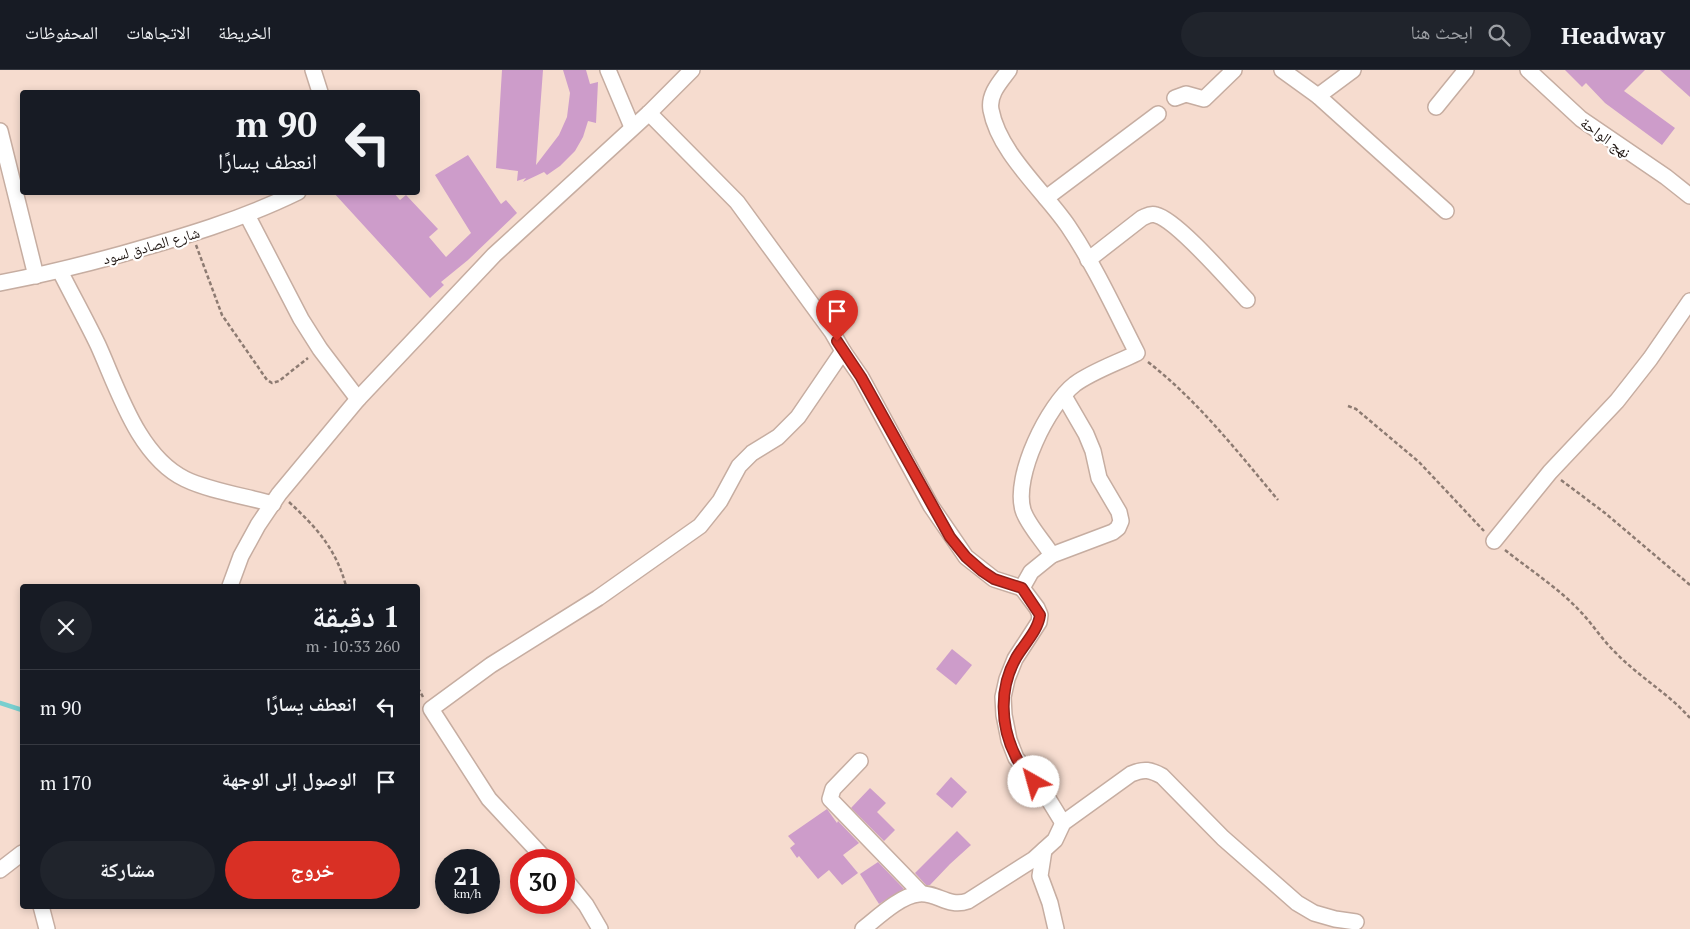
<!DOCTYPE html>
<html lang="ar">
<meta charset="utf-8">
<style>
body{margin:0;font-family:"PT Serif","Noto Naskh Arabic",serif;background:#20242c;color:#f1f3f6;direction:rtl;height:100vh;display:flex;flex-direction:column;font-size:19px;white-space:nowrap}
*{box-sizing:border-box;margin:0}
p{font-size:16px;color:#9ea1a6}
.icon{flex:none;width:28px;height:28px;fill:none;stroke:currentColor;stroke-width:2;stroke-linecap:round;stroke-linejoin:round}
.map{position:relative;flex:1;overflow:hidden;direction:ltr}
.side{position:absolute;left:20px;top:514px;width:400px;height:325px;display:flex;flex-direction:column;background:#171b24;border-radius:5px;box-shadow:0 2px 8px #0003;direction:rtl}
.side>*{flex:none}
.top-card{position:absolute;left:20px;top:20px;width:400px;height:105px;border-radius:5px;box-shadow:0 2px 8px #0003;direction:rtl;background:#171b24;color:#f1f3f6;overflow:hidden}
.speed{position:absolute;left:435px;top:779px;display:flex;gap:10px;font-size:25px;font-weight:700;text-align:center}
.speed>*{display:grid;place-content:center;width:65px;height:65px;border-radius:50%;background:#171b24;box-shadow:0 2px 8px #0003;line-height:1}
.speed small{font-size:12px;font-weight:400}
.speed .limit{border:8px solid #d22;background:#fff;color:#111}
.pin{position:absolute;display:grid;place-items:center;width:42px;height:42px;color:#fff;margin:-51px -21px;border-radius:50% 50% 50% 0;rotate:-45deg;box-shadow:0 0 5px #0007}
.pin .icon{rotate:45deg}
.me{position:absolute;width:55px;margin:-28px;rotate:322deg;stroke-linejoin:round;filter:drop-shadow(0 0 4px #0008)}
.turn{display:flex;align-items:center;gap:18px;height:105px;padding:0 20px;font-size:22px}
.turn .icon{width:65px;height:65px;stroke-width:2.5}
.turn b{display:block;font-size:35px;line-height:42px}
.round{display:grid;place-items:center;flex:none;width:52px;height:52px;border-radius:26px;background:#20242c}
.summary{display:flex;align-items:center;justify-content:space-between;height:85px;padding:0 20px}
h1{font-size:30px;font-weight:700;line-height:38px}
.action{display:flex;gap:10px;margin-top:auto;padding:10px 20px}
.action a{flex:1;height:58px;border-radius:30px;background:#d93025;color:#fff;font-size:20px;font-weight:700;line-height:58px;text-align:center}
.action a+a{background:#20242c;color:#f1f3f6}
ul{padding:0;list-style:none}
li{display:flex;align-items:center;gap:15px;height:75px;padding:0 20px;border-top:1px solid #363941}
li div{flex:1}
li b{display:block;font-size:19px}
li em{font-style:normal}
header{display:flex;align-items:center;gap:30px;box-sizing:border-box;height:70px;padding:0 25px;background:#171b24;border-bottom:1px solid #363941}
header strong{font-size:24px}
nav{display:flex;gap:28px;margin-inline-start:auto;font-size:18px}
.search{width:350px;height:45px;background:#20242c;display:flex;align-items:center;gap:12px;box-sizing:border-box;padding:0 18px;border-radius:28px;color:#9ea1a6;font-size:19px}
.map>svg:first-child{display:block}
</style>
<header>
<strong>Headway</strong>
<div class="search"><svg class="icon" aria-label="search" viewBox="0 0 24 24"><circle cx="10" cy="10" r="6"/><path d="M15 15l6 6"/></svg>ابحث هنا</div>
<nav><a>الخريطة</a><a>الاتجاهات</a><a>المحفوظات</a></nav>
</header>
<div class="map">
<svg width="1690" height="859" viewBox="0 0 1690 859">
<rect width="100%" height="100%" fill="#f6dccf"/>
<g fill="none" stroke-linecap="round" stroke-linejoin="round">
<path stroke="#78cfcf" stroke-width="4.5" d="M0 633 22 640"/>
</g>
<g fill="#cd9cca">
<path d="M502 0H543L536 95 559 65 567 47 570 23 563 0H586L590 14 598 12 596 53 588 51 583 67 575 81 560 96 547 105 544 102 523 112 526 108 517 111 518 101 496 98Z"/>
<path d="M1565 0H1645L1624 21 1675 58 1662 75 1605 33 1586 13 1582 17Z"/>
<path d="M1660 0H1690V27Z"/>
<path d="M468 85 501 134 506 130 517 143 468 190 441 212 444 215 430 228 333 122H393L400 130 406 125 438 159 429 167 446 187 471 163 435 105Z"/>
<path d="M952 579 972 595 956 615 936 599Z"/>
<path d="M951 707 967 722 952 738 936 724Z"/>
<path d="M870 718 886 733 877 742 895 760 884 771 851 738Z"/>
<path d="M827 739 837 753 838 751 859 773 843 785 858 803 842 815 829 800 818 809 799 786 797 788 790 778 795 774 788 766Z"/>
<path d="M957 761 971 775 950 794 930 815H926L915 803Z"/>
<path d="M878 792 904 819 879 834 860 804Z"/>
</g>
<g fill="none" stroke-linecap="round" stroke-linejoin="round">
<defs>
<g id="minor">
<path d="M313 0 320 22"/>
<path d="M608 0 632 57"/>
<path d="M1009 0C1001 11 988 24 991 40 999 83 1044 121 1068 156 1095 196 1115 240 1137 283 1117 293 1093 301 1075 314 1048 335 1013 406 1023 440 1027 454 1044 472 1052 485"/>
<path d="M1282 0 1318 26 1446 141"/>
<path d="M1528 0 1581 49 1666 107 1690 126"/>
<path d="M1318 26 1353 0"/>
<path d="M1175 28 1186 24 1204 29 1234 0"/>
<path d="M1436 37 1466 0"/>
<path d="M0 61 36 206"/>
<path d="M1046 128 1158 44"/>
<path d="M247 145 301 249 320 279 358 329"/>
<path d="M1088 190 1142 148C1147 146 1150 143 1156 145 1177 150 1230 212 1247 230"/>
<path d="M60 201C72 225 86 250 98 275 118 319 138 386 185 409 210 421 245 426 273 434"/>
<path d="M0 213C41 205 82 195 122 184 182 167 241 150 298 122"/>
<path d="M843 281 861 307 931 436 966 487 994 509 1022 518"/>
<path d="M1494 471 1550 402 1617 331 1650 289 1690 231"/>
<path d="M230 516 241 486 258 455 279 424 358 329 494 185 649 43 692 0"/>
<path d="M860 691 833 719 830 729 921 823"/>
<path d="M1063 753 1044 722 1016 688 1009 670 1004 645 1003 627 1007 609 1015 589 1039 552 1040 545 1037 538 1022 518 1031 502 1052 485 1113 462 1118 458 1121 451 1119 442 1099 408 1093 381 1086 364 1064 326"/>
<path d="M1044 780 1040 806 1050 833 1056 859"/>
<path d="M546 790 489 729 431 639 491 595 598 528 700 456 720 431 739 396 752 383 778 367 798 347 843 281 832 262 737 132 649 43"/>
<path d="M0 800 22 783"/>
<path d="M564 808 586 835 600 859"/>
<path d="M41 836 47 859"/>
<path d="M863 859C877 848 901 825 919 824 937 822 948 838 968 831L1034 789 1055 770 1063 753 1131 704C1144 698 1151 700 1162 706L1223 768 1297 833 1314 843 1335 849 1356 852"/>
</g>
</defs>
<use href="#minor" stroke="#c6ada1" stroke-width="18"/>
<g stroke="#8d7b72" stroke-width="2.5" stroke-dasharray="4 2.5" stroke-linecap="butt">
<path d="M196 175 222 245 267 310 272 313 279 311 308 288"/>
<path d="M1148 292C1198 331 1237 381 1278 430"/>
<path d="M1348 336 1356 339 1419 392 1484 461"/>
<path d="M1561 410 1605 443 1690 515"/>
<path d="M289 432C317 458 336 479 346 516"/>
<path d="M1505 480C1530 500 1557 517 1579 540 1592 553 1602 570 1616 583 1639 607 1668 623 1690 648"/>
<path d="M418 618 423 627"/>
</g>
<use href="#minor" stroke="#fff" stroke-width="15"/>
</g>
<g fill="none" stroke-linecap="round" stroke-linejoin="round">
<defs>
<path id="route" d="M837 271 861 307 950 467 966 487 982 501 994 509 1022 518 1040 545C1038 561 1024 574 1016 588 999 618 1000 656 1016 687 1020 696 1028 704 1034 712"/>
</defs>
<use href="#route" stroke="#8d1f18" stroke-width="12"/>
<use href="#route" stroke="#d93025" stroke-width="9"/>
</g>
<g text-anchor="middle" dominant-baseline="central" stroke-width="4.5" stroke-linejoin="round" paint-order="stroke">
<g font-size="15" fill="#1c130f" stroke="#fff">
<text transform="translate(1606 67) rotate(36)">نهج الواحة</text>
<text transform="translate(151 175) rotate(-16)">شارع الصادق لسود</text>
</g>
</g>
</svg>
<div class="speed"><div>21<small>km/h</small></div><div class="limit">30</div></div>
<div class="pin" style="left:837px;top:271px;background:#d93025"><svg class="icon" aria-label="arrive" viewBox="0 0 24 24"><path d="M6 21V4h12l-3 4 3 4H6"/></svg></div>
<svg class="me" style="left:1034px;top:712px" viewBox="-20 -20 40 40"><circle r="19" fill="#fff"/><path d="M0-13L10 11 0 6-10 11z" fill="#d93025"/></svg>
<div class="top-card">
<div class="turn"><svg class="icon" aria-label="left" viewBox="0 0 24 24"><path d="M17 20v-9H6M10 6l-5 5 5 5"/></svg><div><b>90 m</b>انعطف يسارًا</div></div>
</div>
<section class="side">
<div class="summary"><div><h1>1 دقيقة</h1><p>260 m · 10:33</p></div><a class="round"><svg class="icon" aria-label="close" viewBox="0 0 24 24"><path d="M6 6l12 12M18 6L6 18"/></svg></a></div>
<ul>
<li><svg class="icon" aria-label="left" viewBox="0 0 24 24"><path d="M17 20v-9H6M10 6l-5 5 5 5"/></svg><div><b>انعطف يسارًا</b></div><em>90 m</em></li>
<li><svg class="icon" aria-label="arrive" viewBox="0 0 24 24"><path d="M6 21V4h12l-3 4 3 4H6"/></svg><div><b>الوصول إلى الوجهة</b></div><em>170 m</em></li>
</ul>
<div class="action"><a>خروج</a><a>مشاركة</a></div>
</section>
</div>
